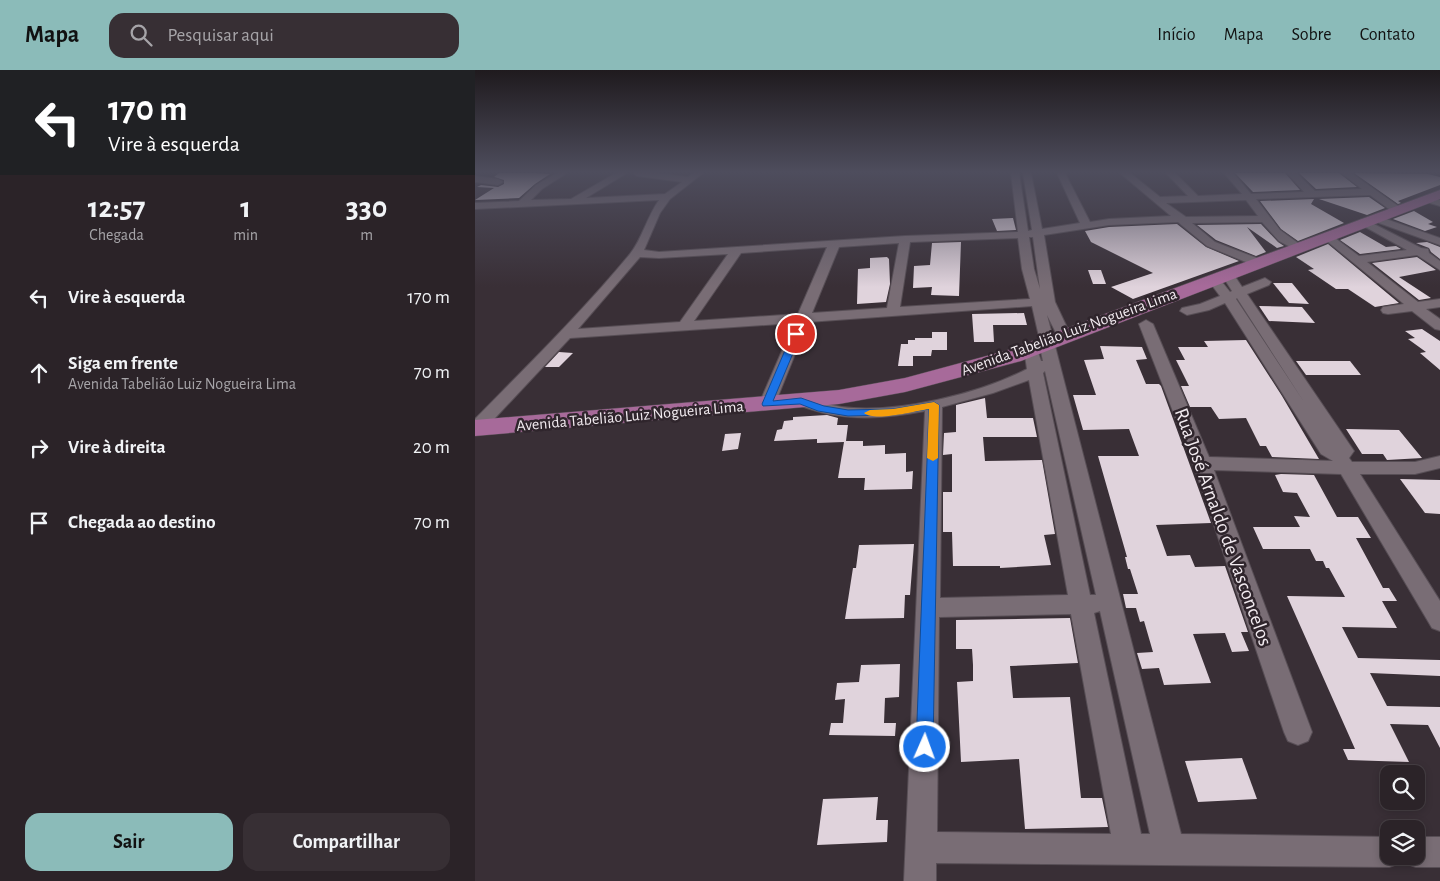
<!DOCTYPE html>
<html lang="pt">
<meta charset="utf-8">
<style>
body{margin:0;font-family:"Alegreya Sans",sans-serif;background:#372f34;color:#f1f3f6;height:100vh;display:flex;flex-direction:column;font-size:19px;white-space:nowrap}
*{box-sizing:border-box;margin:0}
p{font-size:16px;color:#a6a4a8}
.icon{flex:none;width:28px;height:28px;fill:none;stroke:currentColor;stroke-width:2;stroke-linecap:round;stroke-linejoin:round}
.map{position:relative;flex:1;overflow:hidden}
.sheet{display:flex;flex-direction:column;background:#2b2328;width:475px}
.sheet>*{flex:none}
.top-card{background:#202124;color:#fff;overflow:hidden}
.buttons{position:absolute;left:905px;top:695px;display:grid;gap:10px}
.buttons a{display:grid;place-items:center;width:45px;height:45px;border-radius:10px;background:#2b2328;box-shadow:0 2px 8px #0003,0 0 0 1px #474045;font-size:25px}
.pin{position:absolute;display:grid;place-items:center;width:42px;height:42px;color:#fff;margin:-21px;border:2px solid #fff;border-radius:50%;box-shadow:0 1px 5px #0007}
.me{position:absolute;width:55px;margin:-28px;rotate:2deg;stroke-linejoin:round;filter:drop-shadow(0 0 4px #0008)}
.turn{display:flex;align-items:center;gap:18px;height:105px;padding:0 25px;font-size:22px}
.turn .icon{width:65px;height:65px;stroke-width:2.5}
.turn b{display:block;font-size:35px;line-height:42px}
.eta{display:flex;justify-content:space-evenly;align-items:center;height:85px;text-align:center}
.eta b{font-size:30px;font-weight:600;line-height:35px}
.primary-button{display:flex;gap:10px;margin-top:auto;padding:10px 25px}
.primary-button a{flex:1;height:58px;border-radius:15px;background:#8bbbb9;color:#111;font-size:20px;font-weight:600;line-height:58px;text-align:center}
.primary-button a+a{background:#372f34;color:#f1f3f6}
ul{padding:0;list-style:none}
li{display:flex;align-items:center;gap:15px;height:75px;padding:0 25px}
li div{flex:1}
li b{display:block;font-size:19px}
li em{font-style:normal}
header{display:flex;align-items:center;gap:30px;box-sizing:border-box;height:70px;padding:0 25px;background:#8bbbb9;color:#111}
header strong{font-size:24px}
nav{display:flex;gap:28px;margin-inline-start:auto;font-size:18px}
.search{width:350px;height:45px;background:#372f34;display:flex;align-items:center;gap:12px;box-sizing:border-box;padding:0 18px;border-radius:15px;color:#a6a4a8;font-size:19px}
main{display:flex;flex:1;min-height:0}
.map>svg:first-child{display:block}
</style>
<header>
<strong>Mapa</strong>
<div class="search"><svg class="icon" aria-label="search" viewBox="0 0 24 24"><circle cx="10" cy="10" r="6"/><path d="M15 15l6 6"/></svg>Pesquisar aqui</div>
<nav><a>Início</a><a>Mapa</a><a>Sobre</a><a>Contato</a></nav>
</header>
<main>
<section class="sheet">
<div class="top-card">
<div class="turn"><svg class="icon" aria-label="left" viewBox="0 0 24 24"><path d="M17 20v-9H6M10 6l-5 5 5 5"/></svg><div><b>170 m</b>Vire à esquerda</div></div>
</div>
<div class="eta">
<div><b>12:57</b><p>Chegada</p></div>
<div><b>1</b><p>min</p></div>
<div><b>330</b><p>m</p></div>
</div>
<ul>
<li><svg class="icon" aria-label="left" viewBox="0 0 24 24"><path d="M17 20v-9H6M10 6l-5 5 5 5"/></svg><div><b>Vire à esquerda</b></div><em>170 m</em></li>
<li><svg class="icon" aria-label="ahead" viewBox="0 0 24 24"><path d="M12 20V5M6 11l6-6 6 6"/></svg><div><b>Siga em frente</b><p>Avenida Tabelião Luiz Nogueira Lima</p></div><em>70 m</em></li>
<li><svg class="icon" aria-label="right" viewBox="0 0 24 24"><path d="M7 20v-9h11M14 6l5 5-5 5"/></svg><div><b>Vire à direita</b></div><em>20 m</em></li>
<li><svg class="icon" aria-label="arrive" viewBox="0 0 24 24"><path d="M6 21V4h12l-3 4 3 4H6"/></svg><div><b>Chegada ao destino</b></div><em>70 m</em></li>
</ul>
<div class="primary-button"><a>Sair</a><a>Compartilhar</a></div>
</section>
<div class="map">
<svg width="965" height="811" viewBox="0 0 965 811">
<rect width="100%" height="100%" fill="#392f36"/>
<g fill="#e0d3dc">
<path d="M24 103H60L75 104 60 114 44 128 0 130 19 118 2 117 6 115 23 117 29 114V110L19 107Z"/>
<path d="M760 103H810L825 120 778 122Z"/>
<path d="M824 103H864L882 117 841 119Z"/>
<path d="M879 103 953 104 965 107V115L923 131 926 133 923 134Z"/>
<path d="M894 127 910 138 892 145 844 129Z"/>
<path d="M839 129 836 134 869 153 823 171 806 159 785 131Z"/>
<path d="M939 141 958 152 953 154 962 157 950 161 918 149Z"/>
<path d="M538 148 541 160 522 161 517 149Z"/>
<path d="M702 154 731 177 764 191 658 229 636 217 678 203 616 172 610 161 634 157Z"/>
<path d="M786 154 803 172 809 176 802 178 772 157 791 182 781 186 741 170 722 155Z"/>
<path d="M885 162 911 177 921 176 926 179 885 184 865 170Z"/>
<path d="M486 172 484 226 456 225 457 217 438 218 439 196 455 195 457 173Z"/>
<path d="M952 172 965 177V189L956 182 954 178 941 173Z"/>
<path d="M853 174 924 233 900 237 873 219H861L833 200 839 199 821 187Z"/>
<path d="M412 187 414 189 415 214 411 232 382 234 383 199 395 198V188Z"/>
<path d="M942 187 961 200 924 207 956 228 944 230 897 193Z"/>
<path d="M613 200H626L631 214H618Z"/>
<path d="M798 213H817L834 234 814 233Z"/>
<path d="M784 236 827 237 840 253 794 251Z"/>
<path d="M549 243 552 255H518L519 272H499L497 244Z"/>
<path d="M947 259 965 271V300L945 283 951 282 933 269 940 268 930 261Z"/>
<path d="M457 262H472V280H457L456 286H438V296H423L426 274H433V270H440V268H457Z"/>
<path d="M771 270 807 326 844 389 797 387 791 376H785L771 348 744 349 736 337H715L706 316H714L701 290H710L703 277H733L729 271Z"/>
<path d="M625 276 667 277 672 289 661 290 671 314H684L686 316 736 453 681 455 692 486 715 485 720 497 750 496 773 562H766L774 581 757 582 750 563 718 564 736 613 689 615 684 598 667 599 662 583 678 582 669 551 665 552 661 538H651L648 524H663L655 499H653L650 487H652L623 386H664L654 359 608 360 598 325H621L609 290 629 289Z"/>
<path d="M84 282 98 283 84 297H70Z"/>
<path d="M821 291H875L886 305H831Z"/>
<path d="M510 328 512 348H558L562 367H508L510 391 567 390 580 464 569 465 576 495 525 498V496H478L477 462H468V422H477V384L468 385 469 363 481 362V335Z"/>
<path d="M352 345 363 348 362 355H373L371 371H388V376L410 375V384L431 383V402L438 401 437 419 389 420 390 408H363L369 372 342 373V369L299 371 302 360 307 359 309 351 318 350V347Z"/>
<path d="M871 359 924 360 947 388 912 390 908 384H887Z"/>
<path d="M266 363 263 379 247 381 250 364Z"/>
<path d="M806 404 839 405 862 447H883L896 468H881L908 518H914L922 531H907L922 558 867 557 883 588 965 590V606L895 603 912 636 965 637V678L953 655 915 654 934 692 873 690 868 679H880L812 526 870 527 854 498H851L848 491H841L835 479H788L778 457H825L819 446 835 447 822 423 808 422 800 405Z"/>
<path d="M925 409 965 410V444L950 443Z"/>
<path d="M439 474 435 525H430L429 548 370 549 378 498H381L384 475Z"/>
<path d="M595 548 603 593 535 596 538 628 595 627 606 728H627L633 757 550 759 544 689 486 692 482 612 498 611V595L497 579H481V550Z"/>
<path d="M425 594 424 627 410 628 409 653H421L420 666 354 665 356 653H368L370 629 360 630 362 613 384 612 386 595Z"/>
<path d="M767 688 782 729 723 732 710 691Z"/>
<path d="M403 727 401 750H413L412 772 342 775 348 729Z"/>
</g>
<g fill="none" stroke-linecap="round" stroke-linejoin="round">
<defs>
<g id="street">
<path d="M82 103H92L67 119 56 130 96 129 141 103H152L111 128 190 124 207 112 162 106 158 103H182L213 107 218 103H228L195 129 185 143 169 180 184 182 430 166 543 162 536 103H544L553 161 557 160 548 103H556L567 159 605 153 582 103H590L615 152 634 149 696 146 645 103H655L685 127 713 126 691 103H700L723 126 767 124 749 103H758L776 124 829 122 812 103H821L840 121 887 119 866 103H876L926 138V142H918L895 125 781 129 805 160 827 176 829 178 823 181 804 171 787 152 717 153 740 172 787 190 789 193 787 196 783 197 732 176 703 152 634 155 569 165 580 232 596 266 594 269H584L572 245 706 764 914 767V786H941V767H965V797H941L930 793 928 787 925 793 914 797 461 793V811H429L450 341C412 348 373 352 335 339 329 337 322 336 318 331L320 328 326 326C340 330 353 335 367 337 421 344 504 324 552 299L549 279 551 276H561L566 291H568L564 273 565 271 557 236 333 252 300 334 298 337H286L284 334 319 253 95 268 7 362 0 363V349C53 295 107 242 155 184 167 169 172 147 184 130L0 139V133L44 131 61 115ZM771 130 783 146 711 147 691 133ZM554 167H558L565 219 559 199ZM543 168 547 199 555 229 425 237 435 172ZM424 173 412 238 337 243 364 177ZM352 177 323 244 219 251 266 183ZM253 184 205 252 103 259 165 187 184 188ZM570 301 621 525H615L568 303ZM554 310 593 525 465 528 467 337 518 323ZM625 541 675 764H666L619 543ZM596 544 636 764 462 762 464 547Z"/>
<path d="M0 106 23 109 28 112 23 115 0 112Z"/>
<path d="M951 126 965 130V136L948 131 946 129Z"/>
<path d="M908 148 965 168V175L904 153 903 151 904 149Z"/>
<path d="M889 149 946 178 953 179 954 183 965 191V200L942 185 892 192 943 232 965 229V237L951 239 965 249V260L960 259 937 241 913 244 908 243 906 240 908 237 929 234 847 167 852 164 856 165 884 186 932 180 885 154 884 152 885 150Z"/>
<path d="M753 201 757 202 767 217 790 208 796 212 794 215 772 224 879 381 874 388 877 392H940L965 386V398L940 404H885L965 531V561L957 558 866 404 739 400 837 662 833 671 823 675 813 671 809 662 718 393 664 254 671 250 678 254 734 387 858 391 846 384 750 233 734 240 712 245 705 241 707 238 725 234 745 226 733 210 735 207H743L755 222 757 221 747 205ZM762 228 829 332 761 229Z"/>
</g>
<path id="highway" d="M965 120V129L546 291 430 322 364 334 0 366V350L364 320 430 308 530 281Z"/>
</defs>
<use href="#street" stroke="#574e55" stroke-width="2"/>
<use href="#highway" stroke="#574e55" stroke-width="1"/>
<use href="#street" fill="#796d75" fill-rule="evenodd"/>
<use href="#highway" fill="#a76a9a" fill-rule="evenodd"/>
</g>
<linearGradient id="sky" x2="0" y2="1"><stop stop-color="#1f1a1e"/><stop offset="0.47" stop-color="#4e4d5d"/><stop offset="1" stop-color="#4e4d5d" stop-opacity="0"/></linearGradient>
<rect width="965" height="217" fill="url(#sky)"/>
<path fill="#1a73e8" stroke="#114b97" d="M321 262 326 264 298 331 326 328 349 336 373 340 418 339 459 332 464 335 458 677 455 683 450 686 444 683 441 677 454 339 418 345 373 346 343 341 325 334 288 336 287 334 317 264Z"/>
<path fill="#f59e0b" d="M459 332 464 335 463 388 458 391 452 388 454 339C440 341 400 352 389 343L395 340 418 339Z"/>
<g text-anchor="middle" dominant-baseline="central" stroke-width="5" stroke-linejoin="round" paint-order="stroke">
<g font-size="16" fill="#f2ebf0" stroke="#2f252c">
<text transform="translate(594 262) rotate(-20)">Avenida Tabelião Luiz Nogueira Lima</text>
<text transform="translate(155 346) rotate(-5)">Avenida Tabelião Luiz Nogueira Lima</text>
</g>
<g font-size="20" fill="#f2ebf0" stroke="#2f252c">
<text transform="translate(748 457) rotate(70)">Rua José Arnaldo de Vasconcelos</text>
</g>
</g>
</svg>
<div class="buttons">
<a><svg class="icon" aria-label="search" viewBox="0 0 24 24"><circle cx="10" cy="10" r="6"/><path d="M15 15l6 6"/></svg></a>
<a><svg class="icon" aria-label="layers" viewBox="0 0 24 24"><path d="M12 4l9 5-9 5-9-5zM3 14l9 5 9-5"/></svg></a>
</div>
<div class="pin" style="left:321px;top:264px;background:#d93025"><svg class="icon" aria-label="arrive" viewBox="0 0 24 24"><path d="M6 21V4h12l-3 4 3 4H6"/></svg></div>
<svg class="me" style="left:450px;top:677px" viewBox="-20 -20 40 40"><circle r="17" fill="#1a73e8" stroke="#fff" stroke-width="3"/><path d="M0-11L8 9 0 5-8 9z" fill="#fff"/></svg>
</div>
</main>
